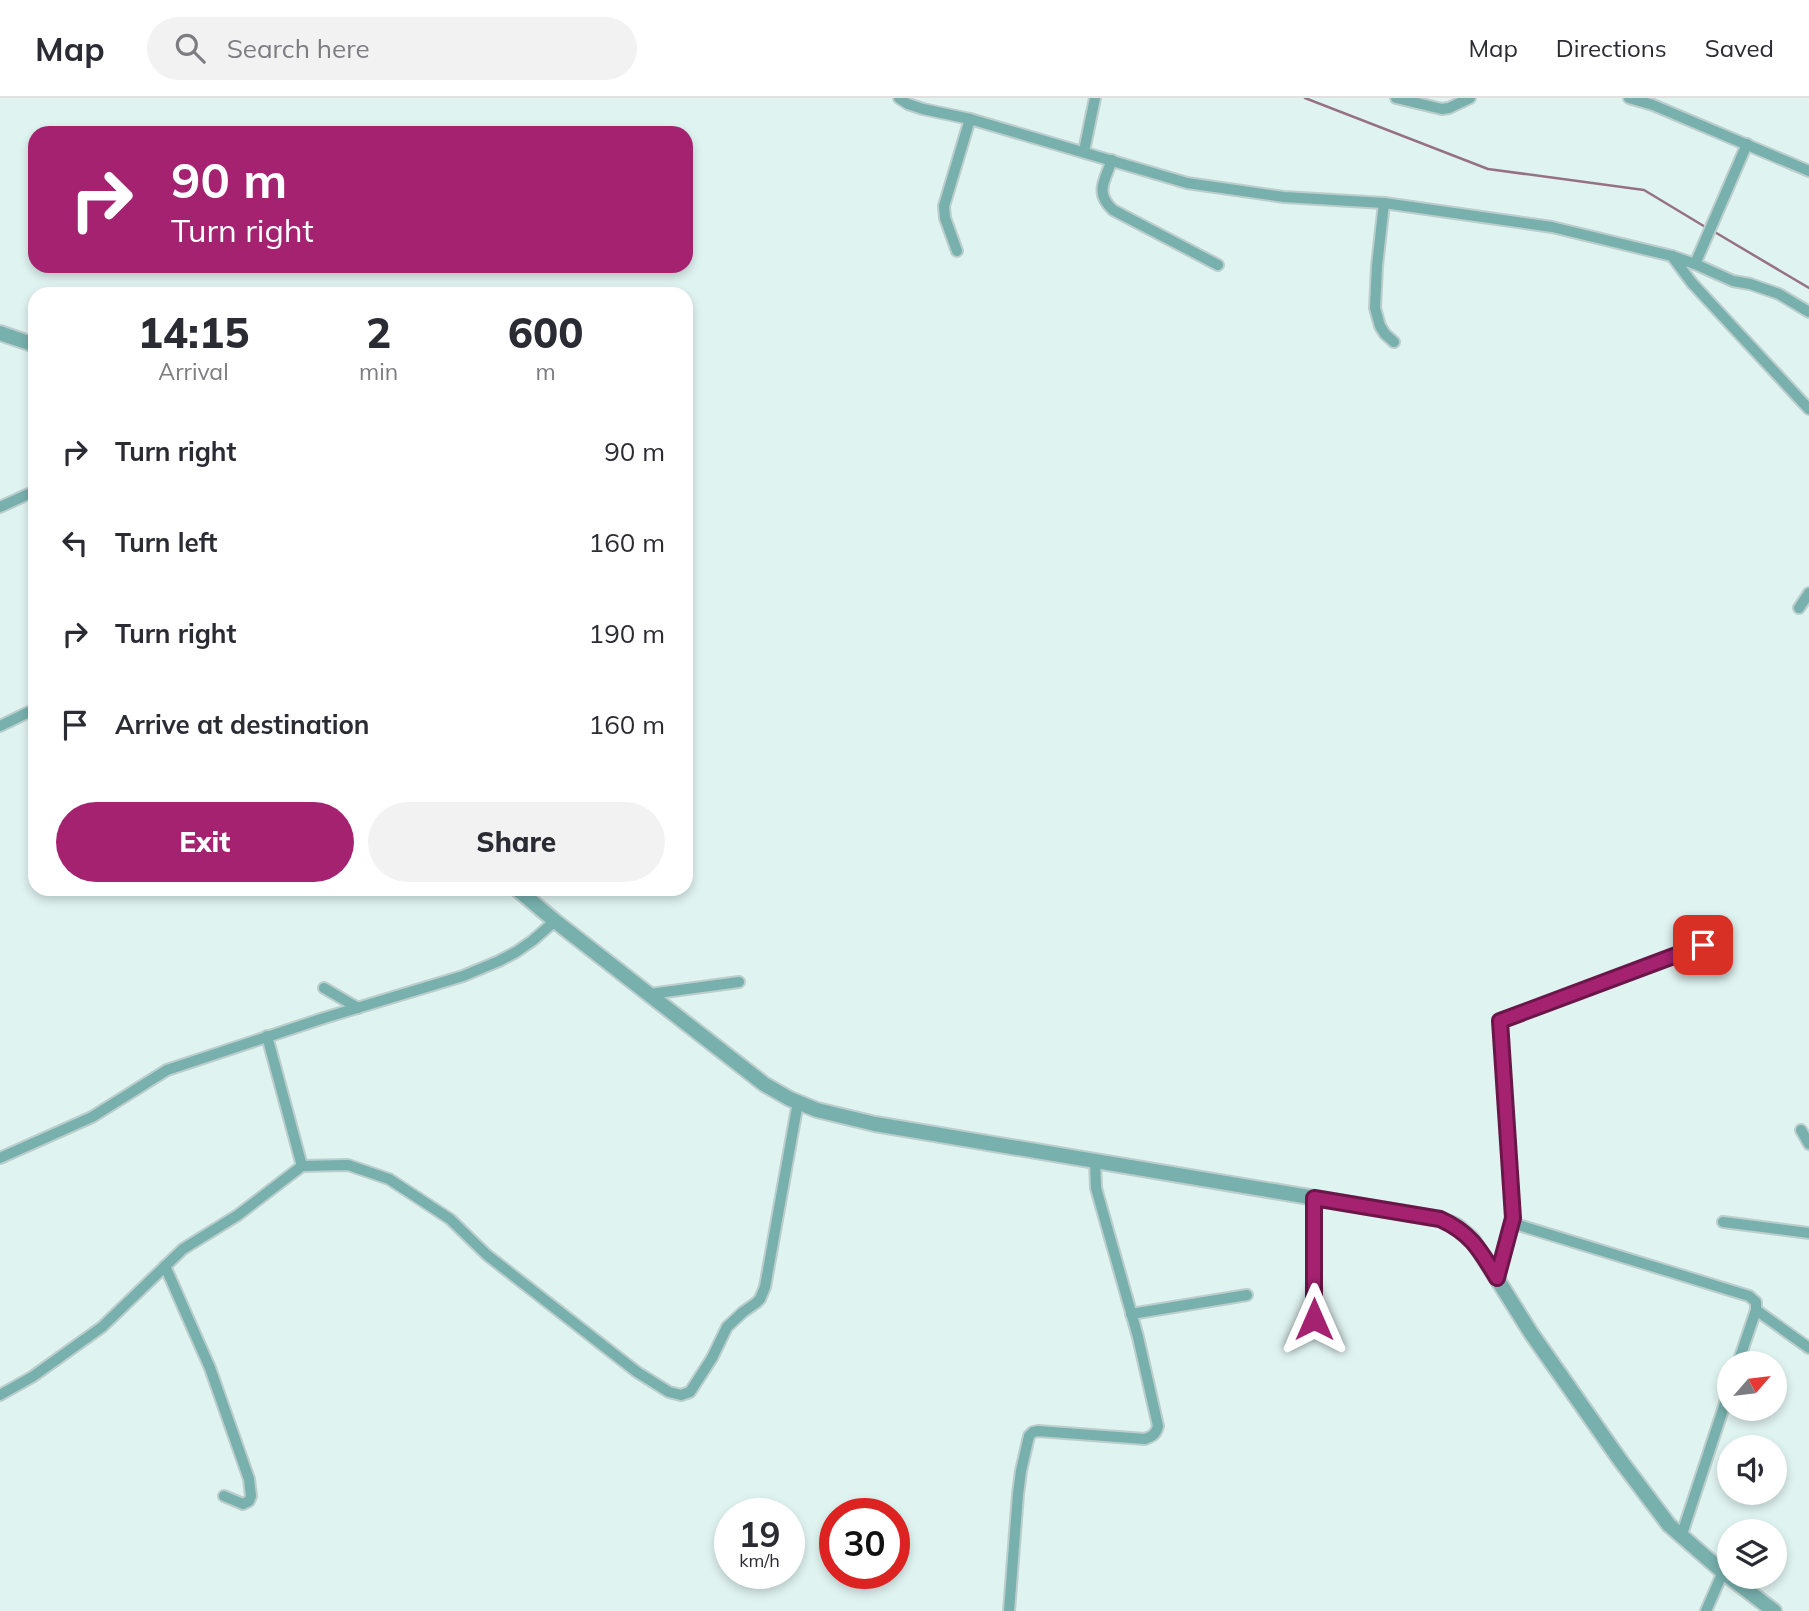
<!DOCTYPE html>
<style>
body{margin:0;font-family:Mulish,sans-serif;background:#f2f2f3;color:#2b2b33;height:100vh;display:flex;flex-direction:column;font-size:26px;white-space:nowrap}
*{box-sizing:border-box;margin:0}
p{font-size:23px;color:#7c7c81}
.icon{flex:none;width:38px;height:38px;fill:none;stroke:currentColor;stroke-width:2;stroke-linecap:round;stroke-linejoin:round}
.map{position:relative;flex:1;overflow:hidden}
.sheet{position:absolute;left:28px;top:189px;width:665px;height:609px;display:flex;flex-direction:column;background:#fff;border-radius:21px;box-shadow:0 4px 10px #0003}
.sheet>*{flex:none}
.guide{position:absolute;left:28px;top:28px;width:665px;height:147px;border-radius:21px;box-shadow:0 4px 10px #0003;background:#a52270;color:#fff;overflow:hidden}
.needle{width:46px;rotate:62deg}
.fabs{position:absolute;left:1717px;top:1253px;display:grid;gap:14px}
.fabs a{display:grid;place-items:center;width:70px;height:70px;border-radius:50%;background:#fff;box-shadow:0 4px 10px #0003;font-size:35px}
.speed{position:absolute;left:714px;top:1400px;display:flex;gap:14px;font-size:35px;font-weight:700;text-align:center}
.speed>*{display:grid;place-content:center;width:91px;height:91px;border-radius:50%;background:#fff;box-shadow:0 4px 10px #0003;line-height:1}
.speed small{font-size:18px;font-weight:400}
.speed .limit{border:10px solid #d22;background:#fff;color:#111}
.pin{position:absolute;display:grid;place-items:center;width:60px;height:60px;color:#fff;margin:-30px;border-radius:14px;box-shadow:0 4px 10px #0006}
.me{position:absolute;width:77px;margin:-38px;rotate:0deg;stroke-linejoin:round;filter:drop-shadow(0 0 5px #0008)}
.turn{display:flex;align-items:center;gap:24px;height:147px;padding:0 28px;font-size:32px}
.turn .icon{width:91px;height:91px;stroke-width:2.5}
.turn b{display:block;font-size:49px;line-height:60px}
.eta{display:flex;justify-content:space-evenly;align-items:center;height:119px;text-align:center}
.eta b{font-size:42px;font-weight:800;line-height:49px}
.primary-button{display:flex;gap:14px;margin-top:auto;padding:14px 28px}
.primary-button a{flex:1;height:80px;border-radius:42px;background:#a52270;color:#fff;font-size:28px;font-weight:800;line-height:80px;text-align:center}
.primary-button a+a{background:#f2f2f3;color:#2b2b33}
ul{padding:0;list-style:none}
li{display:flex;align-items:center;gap:21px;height:91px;padding:0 28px}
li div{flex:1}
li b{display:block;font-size:26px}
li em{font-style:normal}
header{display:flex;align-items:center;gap:42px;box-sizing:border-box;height:98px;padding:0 35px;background:#fff;border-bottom:2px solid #e1e1e2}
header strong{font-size:33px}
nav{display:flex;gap:38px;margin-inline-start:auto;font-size:24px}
.search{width:490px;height:63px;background:#f2f2f3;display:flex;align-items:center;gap:18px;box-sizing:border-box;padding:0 24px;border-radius:38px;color:#7c7c81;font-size:26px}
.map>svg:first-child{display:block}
</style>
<header>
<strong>Map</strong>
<div class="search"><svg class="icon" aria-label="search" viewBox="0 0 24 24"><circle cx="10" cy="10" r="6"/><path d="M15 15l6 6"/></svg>Search here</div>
<nav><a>Map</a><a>Directions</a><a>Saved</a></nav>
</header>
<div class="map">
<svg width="1809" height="1513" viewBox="0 0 1809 1513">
<rect width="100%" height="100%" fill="#dff3f1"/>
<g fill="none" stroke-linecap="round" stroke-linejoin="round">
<g stroke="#967183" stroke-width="2.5">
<path d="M1305 0 1488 71 1644 92 1707 130"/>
<path d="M1713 133 1809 190"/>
</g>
<defs>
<g id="minor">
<path d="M899 0 908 6 923 11 970 21 1187 85 1284 99 1384 105 1552 129 1672 158 1695 166 1747 46"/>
<path d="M1396 0 1442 11 1449 10 1470 0"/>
<path d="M1629 0 1653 7 1809 73"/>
<path d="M1084 53 1095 0"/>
<path d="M1112 62C1105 82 1094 95 1113 112L1218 167"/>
<path d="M1384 105 1377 168 1375 210 1380 228 1385 236 1394 244"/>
<path d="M957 153 945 120 944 108 970 21"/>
<path d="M1672 158 1692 185 1809 311"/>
<path d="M1695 166 1733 183 1750 186 1779 196 1809 214"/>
<path d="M0 409 35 393"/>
<path d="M1799 510 1809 495"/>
<path d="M0 628 35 611"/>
<path d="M324 890 358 910"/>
<path d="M650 896 739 884"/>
<path d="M267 938 302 1068 348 1067 389 1081 450 1121 487 1157 637 1274 669 1294 681 1297 690 1294 712 1260 727 1229 743 1214 756 1205 760 1201 765 1189 798 1004"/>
<path d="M1801 1032 1809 1046"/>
<path d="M0 1060 92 1019 167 972 324 920 463 878 499 863 516 854 532 843 555 823"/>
<path d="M1723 1124 1809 1135"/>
<path d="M1512 1125 1749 1198 1756 1204V1212L1738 1265"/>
<path d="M165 1168 210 1270 249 1381 251 1398 249 1403 243 1406 224 1398"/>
<path d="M1497 1180 1513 1120 1500 923 1703 847"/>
<path d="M1756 1212 1809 1250"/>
<path d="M1131 1216 1247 1197"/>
<path d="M1314 1221V1100"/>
<path d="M0 1297 32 1279 102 1229 183 1151 238 1117 302 1068"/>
<path d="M1681 1439 1729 1293"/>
<path d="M1009 1513 1018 1396 1021 1373 1029 1338 1033 1334 1038 1333 1145 1341C1153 1338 1156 1336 1158 1328L1138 1239 1096 1090 1095 1063"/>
<path d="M1706 1513 1723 1474"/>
</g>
<g id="tertiary">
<path d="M0 235 35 247"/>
<path d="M517 791 555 823 764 986 790 1001 817 1012 875 1026 1440 1121 1457 1128 1472 1141 1531 1235 1620 1362 1669 1427 1723 1474 1774 1513"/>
</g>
</defs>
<use href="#minor" stroke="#bccecc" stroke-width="14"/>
<use href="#tertiary" stroke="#bccecc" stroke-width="18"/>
<use href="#minor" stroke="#77b0ad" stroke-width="10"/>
<use href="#tertiary" stroke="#77b0ad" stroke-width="14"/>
</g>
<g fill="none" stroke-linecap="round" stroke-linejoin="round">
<defs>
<path id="route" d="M1314 1221V1100L1440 1121C1471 1135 1480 1152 1497 1180L1513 1120 1500 923 1703 847"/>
</defs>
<use href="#route" stroke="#6b1649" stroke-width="18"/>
<use href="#route" stroke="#a52270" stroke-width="12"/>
</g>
</svg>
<div class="fabs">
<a><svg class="needle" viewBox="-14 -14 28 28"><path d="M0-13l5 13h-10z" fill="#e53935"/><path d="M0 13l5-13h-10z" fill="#7c7c81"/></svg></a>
<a><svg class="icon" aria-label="sound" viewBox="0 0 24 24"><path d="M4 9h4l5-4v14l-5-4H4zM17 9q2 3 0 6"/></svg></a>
<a><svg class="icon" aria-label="layers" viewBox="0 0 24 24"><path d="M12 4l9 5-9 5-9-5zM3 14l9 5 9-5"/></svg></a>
</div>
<div class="speed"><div>19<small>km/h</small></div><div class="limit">30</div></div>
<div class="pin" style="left:1703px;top:847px;background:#d93025"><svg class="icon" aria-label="arrive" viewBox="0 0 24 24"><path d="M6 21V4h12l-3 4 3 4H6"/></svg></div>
<svg class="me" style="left:1314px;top:1221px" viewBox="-20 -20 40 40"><path d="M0-17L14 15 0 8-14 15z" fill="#a52270" stroke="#fff" stroke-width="4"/></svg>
<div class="guide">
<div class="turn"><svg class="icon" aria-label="right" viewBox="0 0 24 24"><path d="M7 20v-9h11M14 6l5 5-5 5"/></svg><div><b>90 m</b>Turn right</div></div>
</div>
<section class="sheet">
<div class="eta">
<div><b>14:15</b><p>Arrival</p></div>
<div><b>2</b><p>min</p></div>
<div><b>600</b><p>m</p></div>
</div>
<ul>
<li><svg class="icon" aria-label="right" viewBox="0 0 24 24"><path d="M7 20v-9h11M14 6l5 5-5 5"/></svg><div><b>Turn right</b></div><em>90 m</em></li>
<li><svg class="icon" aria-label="left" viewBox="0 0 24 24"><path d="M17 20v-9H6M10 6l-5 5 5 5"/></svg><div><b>Turn left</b></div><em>160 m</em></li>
<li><svg class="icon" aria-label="right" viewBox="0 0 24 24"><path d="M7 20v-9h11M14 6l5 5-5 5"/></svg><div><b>Turn right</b></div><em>190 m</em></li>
<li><svg class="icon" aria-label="arrive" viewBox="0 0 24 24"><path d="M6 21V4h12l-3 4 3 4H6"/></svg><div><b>Arrive at destination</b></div><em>160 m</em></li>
</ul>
<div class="primary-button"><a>Exit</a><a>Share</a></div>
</section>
</div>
